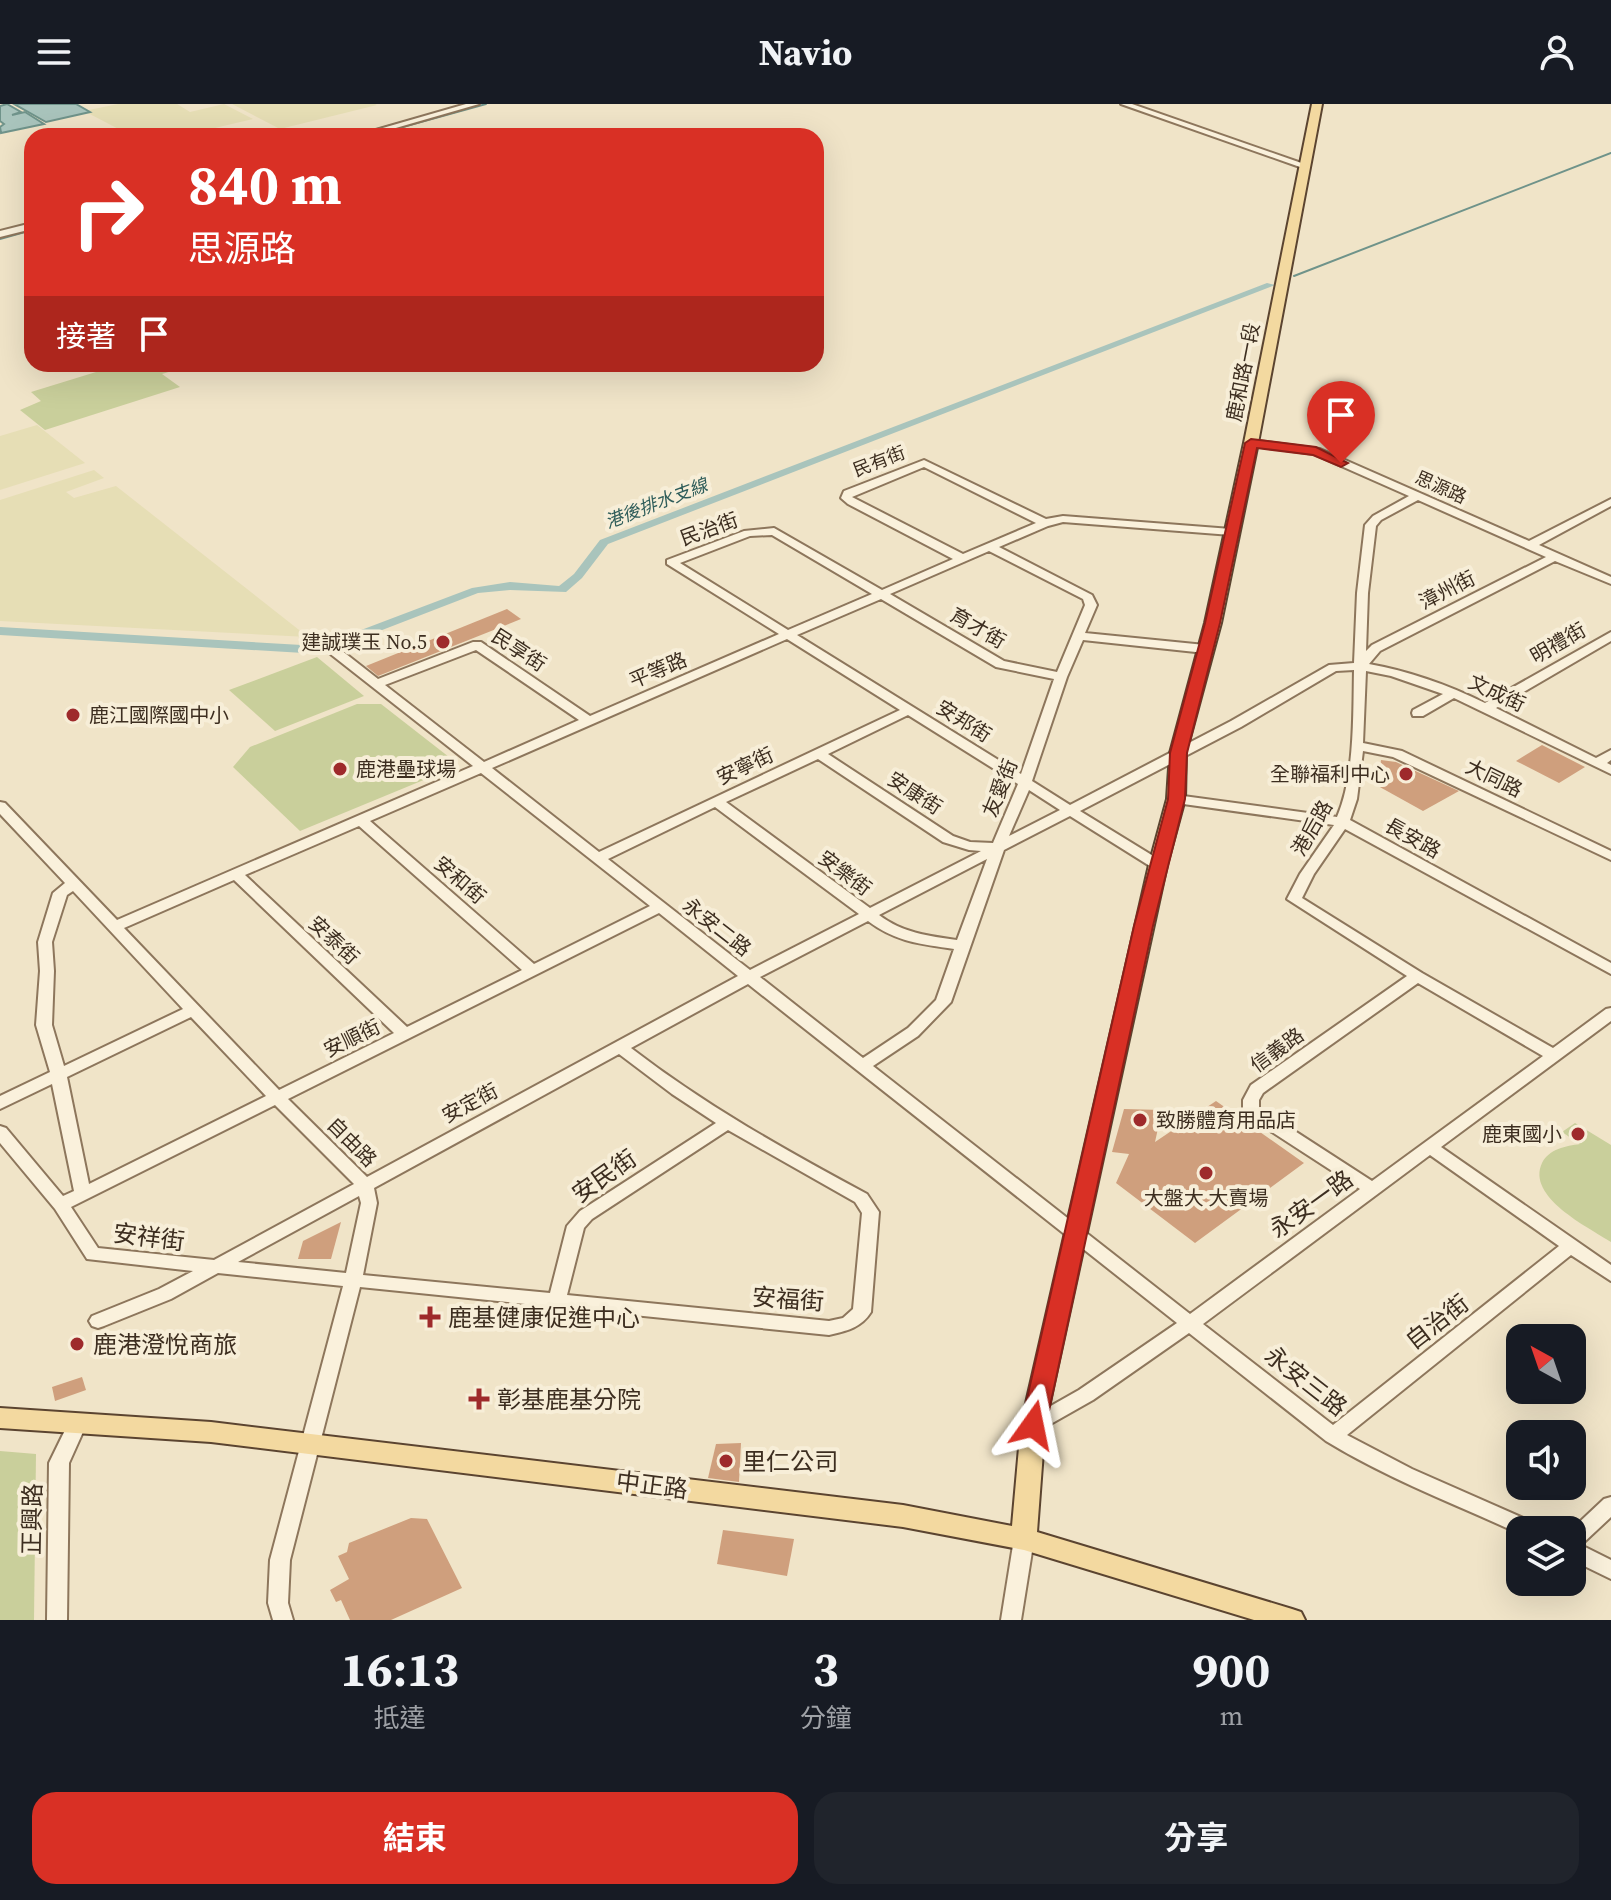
<!DOCTYPE html>
<html lang="zh-TW">
<meta charset="utf-8">
<style>
body{margin:0;font-family:"Source Serif 4","Noto Sans TC",serif;background:#20242c;color:#f1f3f6;height:100vh;display:flex;flex-direction:column;font-size:30px;white-space:nowrap}
*{box-sizing:border-box;margin:0}
p{font-size:26px;color:#9ea1a6}
.icon{flex:none;width:44px;height:44px;fill:none;stroke:currentColor;stroke-width:2;stroke-linecap:round;stroke-linejoin:round}
.map{position:relative;height:1516px;overflow:hidden}
.details{display:flex;flex-direction:column;background:#171b24;flex:1}
.details>*{flex:none}
.top-card{position:absolute;left:24px;top:24px;width:800px;height:244px;border-radius:24px;box-shadow:0 8px 32px #0002;background:#d93025;color:#fff;overflow:hidden}
.needle{width:52px;rotate:320deg}
.fabs{position:absolute;left:1506px;top:1220px;display:grid;gap:16px}
.fabs a{display:grid;place-items:center;width:80px;height:80px;border-radius:16px;background:#171b24;box-shadow:0 8px 32px #0002;font-size:40px}
.pin{position:absolute;display:grid;place-items:center;width:68px;height:68px;color:#fff;margin:-82px -34px;border-radius:50% 50% 50% 0;rotate:-45deg;box-shadow:0 0 8px #0007}
.pin .icon{rotate:45deg}
.me{position:absolute;width:88px;margin:-44px;rotate:12deg;stroke-linejoin:round;filter:drop-shadow(0 0 6px #0008)}
.turn{display:flex;align-items:center;gap:28px;height:168px;padding:0 32px;font-size:36px}
.turn .icon{width:104px;height:104px;stroke-width:2.5}
.turn b{display:block;font-size:56px;line-height:68px}
.then{display:flex;align-items:center;height:76px;padding:0 32px;background:#0003;gap:16px;font-size:30px}
.eta{display:flex;justify-content:space-evenly;align-items:center;height:136px;text-align:center}
.eta b{font-size:48px;font-weight:700;line-height:56px}
.action{display:flex;gap:16px;margin-top:auto;padding:16px 32px}
.action a{flex:1;height:92px;border-radius:24px;background:#d93025;color:#fff;font-size:32px;font-weight:700;line-height:92px;text-align:center}
.action a+a{background:#20242c;color:#f1f3f6}
header{display:flex;justify-content:space-between;align-items:center;height:104px;padding:0 32px;background:#171b24;font-size:36px;font-weight:700}
.map>svg:first-child{display:block}
</style>
<header><svg class="icon" aria-label="menu" viewBox="0 0 24 24"><path d="M4 6h16M4 12h16M4 18h16"/></svg>Navio<svg class="icon" aria-label="person" viewBox="0 0 24 24"><circle cx="12" cy="8" r="4"/><path d="M4 21q1-7 8-7t8 7"/></svg></header>
<div class="map">
<svg width="1611" height="1516" viewBox="0 0 1611 1516">
<rect width="100%" height="100%" fill="#f0e4c8"/>
<g fill="#e6deb5">
<path d="M118 0H177L190 8 224 0 253 15 181 32H132L84 7Z"/>
<path d="M232 0H375L377 1 280 25Z"/>
<path d="M37 321 85 359 0 386V332Z"/>
<path d="M94 366 104 374 66 388 74 394 116 382 308 533 0 517V396Z"/>
</g>
<g fill="#c9cf9b">
<path d="M122 260H195L162 270 180 283 45 326 20 306 41 297 31 288Z"/>
<path d="M317 553 364 592 275 627 229 586Z"/>
<path d="M357 600H381L449 653 443 668 300 727 233 663 250 643Z"/>
<path d="M1575 1019 1611 1041V1138C1588 1123 1526 1093 1542 1059 1549 1045 1566 1042 1580 1040L1562 1028Z"/>
<path d="M0 1347 36 1350 34 1516H0Z"/>
</g>
<g fill="#a9c4bc" stroke="#6f938a" stroke-width="2">
<path d="M7 0 21 8 12 11 25 8 44 20 1 29 0 23 4 20 0 17V2Z"/>
<path d="M14 0H76L90 8 46 18Z"/>
</g>
<g fill="none" stroke-linecap="round" stroke-linejoin="round">
<g stroke="#6f938a" stroke-width="2">
<path d="M352 32 442 7"/>
<path d="M370 32 486 0"/>
<path d="M0 135 32 126"/>
<path d="M1294 172 1611 49"/>
</g>
<path fill="#a9c4bc" fill-rule="evenodd" d="M1267 179 1275 181 608 440 582 474 566 488 510 486 478 489 320 550 0 531V523L319 542 472 484 510 478 559 482 574 470 600 436Z"/>
</g>
<g fill="#cf9f7d">
<path d="M507 505 521 515 378 572 366 562Z"/>
<path d="M1542 641 1585 663 1559 679 1516 657Z"/>
<path d="M1381 656 1396 658 1459 687 1423 707 1378 682Z"/>
<path d="M1216 997 1304 1059 1195 1139 1116 1079 1129 1050 1112 1048 1124 1005 1162 1006 1155 1038Z"/>
<path d="M341 1118 331 1155H298L303 1137Z"/>
<path d="M82 1273 86 1286 55 1297 52 1283Z"/>
<path d="M741 1339 739 1378 708 1374 716 1340Z"/>
<path d="M411 1414 427 1415 462 1484 391 1516H350L341 1496 336 1498 330 1486 349 1475 338 1452 347 1448 349 1439Z"/>
<path d="M723 1426 794 1435 787 1472 717 1460Z"/>
</g>
<g fill="none" stroke-linecap="round" stroke-linejoin="round">
<defs>
<g id="minor">
<path d="M466 0H479L368 32H355Z"/>
<path d="M1121 0H1132L1307 61 1300 63Z"/>
<path d="M32 119V125L0 133V127Z"/>
<path d="M1251 336 1320 345 1529 437 1611 395V402L1539 441 1611 473V480L1555 457 1380 547 1369 560C1409 567 1448 581 1485 599L1611 528V537L1496 604 1596 654 1611 646V656L1607 659 1611 661V670L1454 594 1423 612H1413L1412 609 1413 606 1443 590 1391 572 1366 567 1363 639 1402 647 1611 747V756L1393 653 1363 647 1357 695 1350 716 1611 859V870L1345 725 1314 770 1302 794 1422 869 1553 944 1606 905 1611 904V917L1441 1043 1611 1161V1177L1571 1151 1347 1331 1412 1365 1537 1420 1540 1426H1520V1430C1455 1400 1388 1375 1326 1337L1189 1229 1093 1296 1040 1326 1033 1329 1026 1326 1024 1321 1026 1316 1079 1286 1177 1219 748 880 631 944C705 1001 785 1046 867 1090L879 1108 871 1208C861 1224 846 1227 829 1231L360 1183 290 1456 288 1499 293 1516H273L268 1499 270 1456 343 1182 218 1169 171 1195 104 1222 98 1224 92 1222 89 1217 92 1212 159 1185 193 1167 87 1155 55 1105 0 1039V1022L6 1024 63 1092 74 1087 52 980 0 1005V992L50 968 36 921 40 867 38 838 53 789 65 779 0 710V698L5 699 117 816 473 662 319 541 317 538 319 535H327L378 575 473 538H481L590 612 779 530 667 460V456L744 427 774 424 882 486 953 455 848 400 841 394 844 387 924 356 1046 415 1063 412 1231 425 1237 428 1231 431 1063 418 1048 422 999 443 1092 491 1097 501 1085 529 1205 541 1211 545 1205 549 1083 536 1067 573 1032 677 1070 701 1231 617 1329 561 1354 559 1357 489 1365 421 1373 412 1409 392 1314 350 1247 341 1246 339ZM924 363 1036 419 963 450 852 393ZM1418 396 1546 453 1372 541 1366 547 1368 489 1376 422 1381 416ZM772 431 872 490 788 526 680 459 750 432ZM989 447 1083 495 1085 501 1057 568 1004 557 890 490ZM881 495 996 563 1054 575 1021 670 797 531ZM787 535 900 606 599 748 492 664ZM476 546 579 616 484 658 385 581ZM1354 566C1353 611 1355 671 1337 713L1176 691 1169 695 1176 699 1334 721 1300 770 1287 795 1407 872 1251 981 1243 996V1005L1255 1017 1360 1085 1190 1210 873 962 918 932 951 898 1004 746 1070 712 1153 764H1163L1165 761 1163 758 1080 707 1241 623 1336 567ZM908 611 1018 680 993 739 970 738 953 732 828 650ZM818 655 943 738 969 746 981 747 870 804 726 698ZM481 669 650 802 534 860 370 717ZM1029 686 1060 706 1009 732ZM715 703 859 810 750 866 608 755ZM359 722 522 866 407 923 245 771ZM987 755 957 836C928 832 903 829 879 811ZM234 776 394 929 279 986 124 824ZM73 787 183 905 64 962 52 921 54 867 52 838 67 791ZM659 809 738 872 367 1073 288 995ZM868 817C896 838 920 840 954 845L936 896 908 924 863 954 760 873ZM1418 879 1543 952 1372 1077 1267 1009 1259 1003V996L1263 989ZM191 913 266 992 89 1080 67 973ZM619 950 672 990 716 1019 580 1107 567 1122 550 1189 363 1171 377 1099 374 1084ZM275 1001 354 1080 214 1156 98 1144 71 1103ZM728 1026 855 1098 862 1109 853 1205 843 1214 829 1217 567 1191 584 1124 592 1115ZM1430 1051 1559 1142 1333 1321 1203 1220ZM359 1092 361 1099 346 1169 238 1158Z"/>
<path d="M78 1311 85 1314 87 1319 69 1359 67 1516H47L49 1359 71 1314Z"/>
<path d="M1611 1393V1413L1581 1441 1611 1456V1475L1572 1456 1571 1426 1604 1395Z"/>
<path d="M1024 1427 1031 1429 1034 1435 1021 1516H1001L1014 1435 1017 1429Z"/>
</g>
<path id="major" d="M1312 0H1322L1258 339 1221 519 1186 649 1185 695 1167 761 1045 1321 1037 1428 1292 1505 1301 1508 1305 1516H1254L1024 1446 903 1423 211 1338 0 1324V1304L211 1318 903 1401 1012 1422 1021 1321 1149 761 1167 695 1170 649 1205 519 1244 339Z"/>
</defs>
<use href="#minor" stroke="#8d765c" stroke-width="4"/>
<use href="#major" stroke="#5b4430" stroke-width="4"/>
<use href="#minor" fill="#faf1dc" fill-rule="evenodd"/>
<use href="#major" fill="#f3d9a0" fill-rule="evenodd"/>
</g>
<path fill="#d93025" stroke="#8d1f18" stroke-width="2" d="M1251 335 1316 343 1348 359 1341 363 1313 351 1257 344 1220 519 1187 649 1185 695 1153 822 1046 1321 1042 1328 1033 1331 1025 1328 1021 1321 1134 822 1168 695 1170 649 1205 519 1245 339Z"/>
<g fill="#9e2a2b" stroke="#f7eed8" stroke-width="3">
<circle cx="443" cy="538" r="8"/>
<circle cx="73" cy="611" r="8"/>
<circle cx="340" cy="665" r="8"/>
<circle cx="1406" cy="670" r="8"/>
<circle cx="1140" cy="1016" r="8"/>
<circle cx="1578" cy="1030" r="8"/>
<circle cx="1206" cy="1069" r="8"/>
<path d="M426 1201h8v8h8v8h-8v8h-8v-8h-8v-8h8z"/>
<circle cx="77" cy="1240" r="8"/>
<path d="M475 1283h8v8h8v8h-8v8h-8v-8h-8v-8h8z"/>
<circle cx="726" cy="1357" r="8"/>
</g>
<g text-anchor="middle" dominant-baseline="central" stroke-width="8" stroke-linejoin="round" paint-order="stroke">
<g font-size="18" fill="#3d2e20" stroke="#f7eed8">
<text transform="translate(879 357) rotate(-21)">民有街</text>
<text transform="translate(1441 383) rotate(24)">思源路</text>
</g>
<g font-size="18" font-style="italic" fill="#2f5d5a" stroke="#f7eed8">
<text transform="translate(656 399) rotate(-21)">港後排水支線</text>
</g>
<g font-size="20" fill="#3d2e20" stroke="#f7eed8">
<text transform="translate(1243 268) rotate(-79)">鹿和路一段</text>
<text transform="translate(709 425) rotate(-20)">民治街</text>
<text transform="translate(1447 486) rotate(-27)">漳州街</text>
<text transform="translate(978 524) rotate(30)">育才街</text>
<text transform="translate(1558 539) rotate(-30)">明禮街</text>
<text transform="translate(519 546) rotate(33)">民享街</text>
<text transform="translate(658 566) rotate(-23)">平等路</text>
<text transform="translate(1497 589) rotate(25)">文成街</text>
<text transform="translate(964 617) rotate(32)">安邦街</text>
<text transform="translate(745 662) rotate(-25)">安寧街</text>
<text transform="translate(1494 674) rotate(26)">大同路</text>
<text transform="translate(1000 684) rotate(-68)">友愛街</text>
<text transform="translate(915 689) rotate(33)">安康街</text>
<text transform="translate(1312 724) rotate(-60)">港后路</text>
<text transform="translate(1413 734) rotate(29)">長安路</text>
<text transform="translate(845 769) rotate(37)">安樂街</text>
<text transform="translate(460 776) rotate(41)">安和街</text>
<text transform="translate(717 823) rotate(38)">永安二路</text>
<text transform="translate(334 836) rotate(43)">安泰街</text>
<text transform="translate(352 934) rotate(-26)">安順街</text>
<text transform="translate(1277 946) rotate(-36)">信義路</text>
<text transform="translate(470 999) rotate(-28)">安定街</text>
<text transform="translate(352 1038) rotate(45)">自由路</text>
</g>
<g font-size="20" fill="#3d2e20" stroke="#f7eed8" text-anchor="end">
<text x="427" y="538">建誠璞玉 No.5</text>
<text x="89" y="611" text-anchor="start">鹿江國際國中小</text>
<text x="356" y="665" text-anchor="start">鹿港壘球場</text>
<text x="1390" y="670">全聯福利中心</text>
<text x="1156" y="1016" text-anchor="start">致勝體育用品店</text>
<text x="1562" y="1030">鹿東國小</text>
<text x="1206" y="1094" text-anchor="middle">大盤大 大賣場</text>
</g>
<g font-size="24" fill="#3d2e20" stroke="#f7eed8">
<text transform="translate(604 1072) rotate(-35)">安民街</text>
<text transform="translate(1311 1100) rotate(-36)">永安一路</text>
<text transform="translate(149 1133) rotate(7)">安祥街</text>
<text transform="translate(788 1195) rotate(4)">安福街</text>
<text transform="translate(1437 1218) rotate(-38)">自治街</text>
<text transform="translate(1306 1277) rotate(38)">永安三路</text>
<text transform="translate(652 1381) rotate(7)">中正路</text>
<text transform="translate(32 1415) rotate(-89)">正興路</text>
</g>
<g font-size="24" fill="#3d2e20" stroke="#f7eed8" text-anchor="start">
<text x="448" y="1213">鹿基健康促進中心</text>
<text x="93" y="1240">鹿港澄悅商旅</text>
<text x="497" y="1295">彰基鹿基分院</text>
<text x="742" y="1357">里仁公司</text>
</g>
</g>
</svg>
<div class="fabs">
<a><svg class="needle" viewBox="-14 -14 28 28"><path d="M0-13l5 13h-10z" fill="#e53935"/><path d="M0 13l5-13h-10z" fill="#9ea1a6"/></svg></a>
<a><svg class="icon" aria-label="sound" viewBox="0 0 24 24"><path d="M4 9h4l5-4v14l-5-4H4zM17 9q2 3 0 6"/></svg></a>
<a><svg class="icon" aria-label="layers" viewBox="0 0 24 24"><path d="M12 4l9 5-9 5-9-5zM3 14l9 5 9-5"/></svg></a>
</div>
<div class="pin" style="left:1341px;top:359px;background:#d93025"><svg class="icon" aria-label="arrive" viewBox="0 0 24 24"><path d="M6 21V4h12l-3 4 3 4H6"/></svg></div>
<svg class="me" style="left:1033px;top:1321px" viewBox="-20 -20 40 40"><path d="M0-17L14 15 0 8-14 15z" fill="#d93025" stroke="#fff" stroke-width="4"/></svg>
<div class="top-card">
<div class="turn"><svg class="icon" aria-label="right" viewBox="0 0 24 24"><path d="M7 20v-9h11M14 6l5 5-5 5"/></svg><div><b>840 m</b>思源路</div></div>
<div class="then">接著<svg class="icon" aria-label="arrive" viewBox="0 0 24 24"><path d="M6 21V4h12l-3 4 3 4H6"/></svg></div>
</div>
</div>
<section class="details">
<div class="eta">
<div><b>16:13</b><p>抵達</p></div>
<div><b>3</b><p>分鐘</p></div>
<div><b>900</b><p>m</p></div>
</div>
<div class="action"><a>結束</a><a>分享</a></div>
</section>
